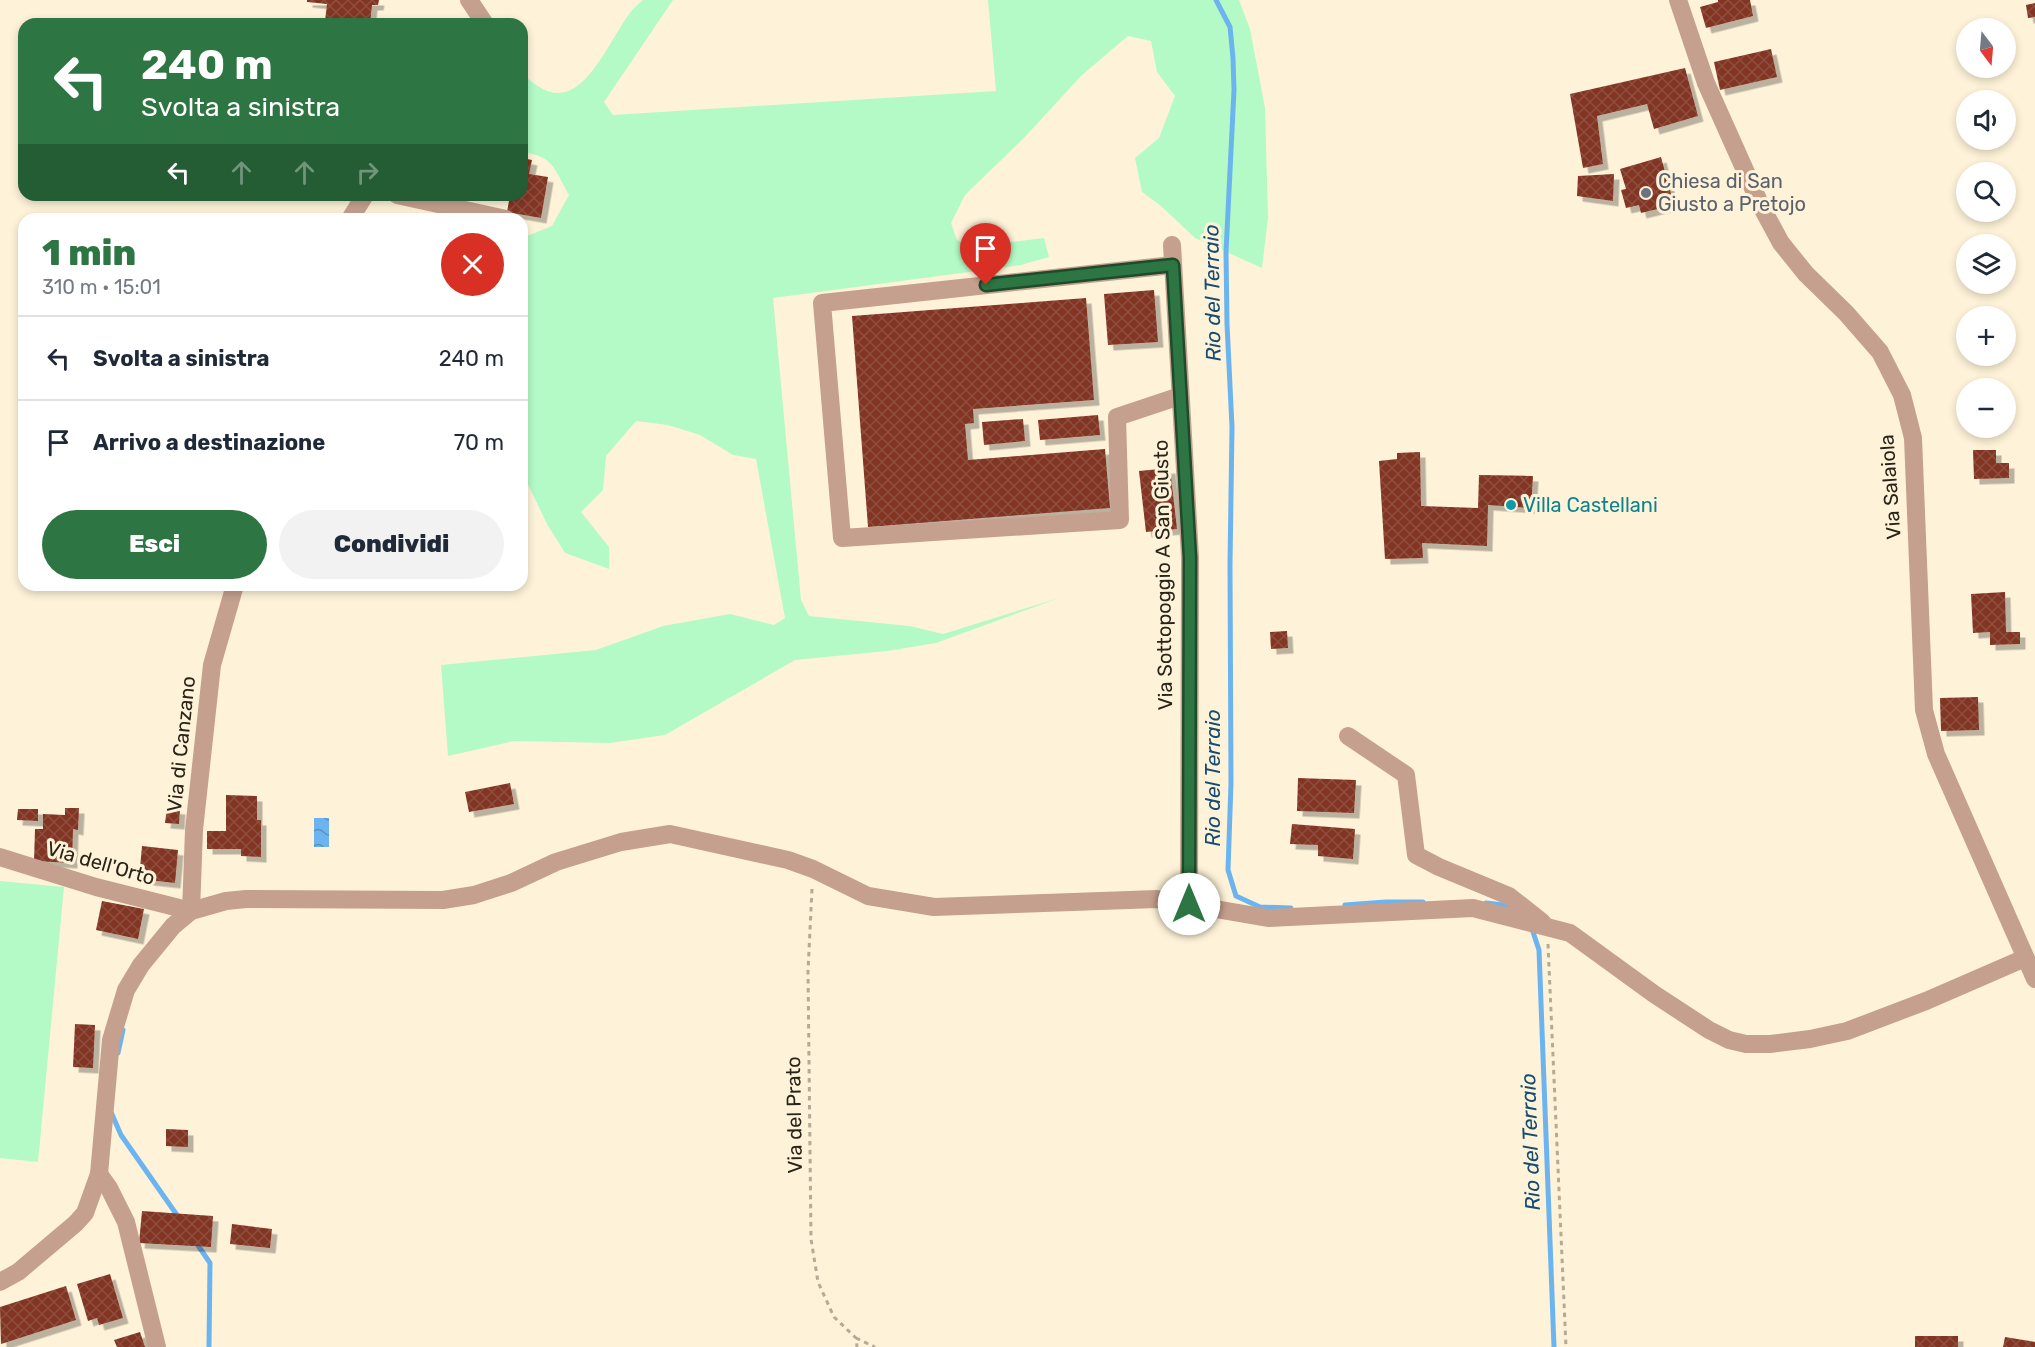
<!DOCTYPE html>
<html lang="it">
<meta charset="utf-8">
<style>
body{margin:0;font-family:Rubik,sans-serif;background:#f2f2f3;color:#1f2937;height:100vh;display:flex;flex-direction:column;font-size:22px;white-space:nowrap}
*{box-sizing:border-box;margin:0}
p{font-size:20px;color:#747a83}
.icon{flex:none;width:33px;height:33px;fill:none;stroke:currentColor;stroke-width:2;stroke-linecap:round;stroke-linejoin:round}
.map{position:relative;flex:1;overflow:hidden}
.side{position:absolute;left:18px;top:213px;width:510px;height:378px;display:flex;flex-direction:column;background:#fff;border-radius:18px;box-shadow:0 3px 9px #0003}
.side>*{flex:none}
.banner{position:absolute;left:18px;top:18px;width:510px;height:183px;border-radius:18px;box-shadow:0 3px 9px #0003;background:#2d7542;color:#fff;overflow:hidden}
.needle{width:39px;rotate:164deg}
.controls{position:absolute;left:1956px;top:18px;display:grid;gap:12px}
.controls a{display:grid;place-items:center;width:60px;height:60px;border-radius:50%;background:#fff;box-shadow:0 3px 9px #0003;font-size:30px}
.pin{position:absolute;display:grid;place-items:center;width:51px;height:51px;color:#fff;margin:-62px -26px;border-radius:50% 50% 50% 0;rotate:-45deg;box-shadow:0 0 6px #0007}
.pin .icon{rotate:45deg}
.me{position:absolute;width:66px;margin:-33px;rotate:0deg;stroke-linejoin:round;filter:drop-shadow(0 0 4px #0008)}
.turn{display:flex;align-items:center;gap:21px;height:126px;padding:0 24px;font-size:27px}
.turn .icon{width:78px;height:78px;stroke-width:2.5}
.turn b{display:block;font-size:42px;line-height:51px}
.lanes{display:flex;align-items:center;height:57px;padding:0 24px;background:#0003;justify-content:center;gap:30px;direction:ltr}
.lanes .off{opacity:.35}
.round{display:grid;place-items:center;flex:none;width:63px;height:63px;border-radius:32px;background:#f2f2f3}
.overview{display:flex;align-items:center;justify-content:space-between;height:102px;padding:0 24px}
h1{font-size:36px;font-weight:800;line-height:45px;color:#2d7542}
.button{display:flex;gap:12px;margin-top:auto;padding:12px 24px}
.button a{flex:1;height:69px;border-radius:36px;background:#2d7542;color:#fff;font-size:24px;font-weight:800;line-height:69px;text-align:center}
.button a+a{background:#f2f2f3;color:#1f2937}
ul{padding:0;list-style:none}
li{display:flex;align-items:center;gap:18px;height:84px;padding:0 24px;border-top:2px solid #e0e1e3}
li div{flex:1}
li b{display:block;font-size:22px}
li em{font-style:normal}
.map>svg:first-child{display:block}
</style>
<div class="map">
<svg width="2035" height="1347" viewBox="0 0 2035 1347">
<defs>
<pattern id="water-waves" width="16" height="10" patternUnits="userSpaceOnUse" patternTransform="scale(1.5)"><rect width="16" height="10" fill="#6cb4ef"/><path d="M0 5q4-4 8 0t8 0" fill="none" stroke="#5992c1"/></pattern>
<pattern id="building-cross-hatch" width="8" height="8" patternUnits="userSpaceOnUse" patternTransform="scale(1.5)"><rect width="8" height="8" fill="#823421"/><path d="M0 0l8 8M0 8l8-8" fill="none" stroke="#8e4f40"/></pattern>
<filter id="shadow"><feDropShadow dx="5.5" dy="5.5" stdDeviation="0" flood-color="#0004"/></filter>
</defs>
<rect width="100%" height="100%" fill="#fef3d9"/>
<g fill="#b4fac6">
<path d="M643 0H673L604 102 613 115 996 91 988 0H1239L1250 29 1265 108 1268 218 1262 268 1195 238 1161 206 1142 192 1135 158 1159 138 1175 96 1157 72 1151 41 1128 36 1082 75 1022 140 965 195 951 223 957 240 978 250 1003 243 1044 238 1049 257 1021 265 773 298 801 600 809 616 910 626 943 634 1059 598 936 643 887 651 795 660 665 735 610 743 514 741 448 756 441 665 596 650 663 626 730 614 774 625 785 618 756 459 733 455 700 435 668 425 636 421 606 456 603 490 581 512 609 547V569L565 553 547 524 522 472V238L552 226 569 195C554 169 554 156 522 152V74C532 82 544 93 558 93 590 93 613 34 630 13 633 8 639 4 643 0Z"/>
<path d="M0 881 64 887 38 1162 0 1158Z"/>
</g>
<rect fill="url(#water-waves)" x="314" y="818" width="15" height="29"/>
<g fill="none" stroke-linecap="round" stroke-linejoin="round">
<g stroke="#6cb4ef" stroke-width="5">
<path d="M1216 0 1230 27 1233 58 1234 90 1226 252 1227 324 1232 427 1230 565 1231 783 1228 870 1236 896 1260 907 1291 908"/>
<path d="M1486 903 1513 906"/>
<path d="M1345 905 1386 902H1423"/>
<path d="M1531 926 1539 950 1554 1347"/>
<path d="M118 1053 123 1030"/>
<path d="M111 1112 121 1135 179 1218"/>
<path d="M195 1241 210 1263 209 1347"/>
</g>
</g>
<g fill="url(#building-cross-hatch)" filter="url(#shadow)">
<path d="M307 0H379L378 5H372L370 24 325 21 327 4 307 2Z"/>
<path d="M1718 0H1750L1753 16 1706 28 1700 7 1718 2Z"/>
<path d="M2035 3V17L2028 18 2026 5Z"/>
<path d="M1771 49 1777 77 1720 90 1714 62Z"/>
<path d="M1685 68 1698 116 1654 129 1647 104 1597 116 1603 164 1583 168 1570 94Z"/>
<path d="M1661 157 1674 205 1641 213 1639 205 1626 208 1621 190 1626 189 1620 169Z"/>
<path d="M522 158 532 160 529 174 548 177 541 218 507 212 510 195H522Z"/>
<path d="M1614 174 1613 201 1577 196 1578 176Z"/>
<path d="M1154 290 1158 342 1108 345 1104 294Z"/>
<path d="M1086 298 1094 400 973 409 974 423 965 424 968 460 1105 449 1110 508 868 527 852 316Z"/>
<path d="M1098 415 1100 435 1040 440 1038 420Z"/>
<path d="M1023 419 1025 441 984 445 982 422Z"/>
<path d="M1973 450H1996V463H2009V478L1974 479Z"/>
<path d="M1420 452 1421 506 1478 508 1479 475 1533 476 1531 508 1488 505 1487 546 1422 543 1423 558 1385 559 1379 461 1397 459V453Z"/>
<path d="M1170 468 1177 529 1146 532 1139 471Z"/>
<path d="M2005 592 2006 632H2020V644L1990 645V632L1973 633 1971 594Z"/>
<path d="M1287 631 1288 648 1271 649 1270 632Z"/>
<path d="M1978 697 1979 730 1941 731 1940 698Z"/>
<path d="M1298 778 1356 780 1354 813 1297 811Z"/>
<path d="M510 783 514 804 469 812 465 792Z"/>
<path d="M226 795 257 796V820H261V857L241 856V849H207V831H226Z"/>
<path d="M65 808H79L78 830 73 829 72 863 34 861 35 829H43V814L65 815Z"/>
<path d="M167 808 180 809 179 824 165 823Z"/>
<path d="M18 809H38V821L17 820Z"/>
<path d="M1292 824 1355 829 1353 859 1318 856V845L1290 844Z"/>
<path d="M142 846 178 850 175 883 139 879Z"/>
<path d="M102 901 144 909 138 939 96 930Z"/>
<path d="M75 1024 95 1025 93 1068 73 1067Z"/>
<path d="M166 1129 188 1130V1147L166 1146Z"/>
<path d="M142 1211 213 1216 211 1247 139 1243Z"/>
<path d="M232 1224 272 1229 270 1248 230 1244Z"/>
<path d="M110 1274 123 1318 99 1325 97 1318 88 1321 77 1284Z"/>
<path d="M66 1286 76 1320 1 1344 0 1307Z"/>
<path d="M140 1332 145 1347H117L114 1340Z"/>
<rect x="1915" y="1336" width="43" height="11"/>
<path d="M2005 1337 2035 1342V1347H2003Z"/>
</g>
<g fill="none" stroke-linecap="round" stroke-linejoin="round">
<g stroke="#b4ab96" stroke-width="3" stroke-dasharray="4.5 4.5" stroke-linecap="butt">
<path d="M812 889 808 971 811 1239 818 1282 834 1317 856 1338 857 1347"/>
<path d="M1548 944 1566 1347"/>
<path d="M856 1338 875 1347"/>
</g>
<g stroke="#c5a08e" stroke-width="18">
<path d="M469 0 485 24"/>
<path d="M1678 0 1706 83 1761 206 1781 243 1806 274 1846 313 1880 352 1902 395 1913 438 1924 710 1936 754 2035 979"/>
<path d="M397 195 506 219"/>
<path d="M350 219 365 195"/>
<path d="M1172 245 1190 557 1189 904"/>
<path d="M1173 265 822 303 842 538 1120 520 1117 417 1180 396"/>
<path d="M1348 736 1406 775 1416 855 1439 867 1509 896 1542 922"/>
<path d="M0 857 96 887 191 911"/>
<path d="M191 911 194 830 212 665 235 585"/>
<path d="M99 1174 109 1188 126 1222 157 1347"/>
<path d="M0 1282 18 1272 76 1223 85 1213 99 1174 111 1040 126 990 141 965 173 926 191 911 226 901 246 899 443 900 474 895 511 883 556 862 621 842 670 834 788 860 813 869 868 896 934 907 1157 899 1268 918 1473 908 1570 933 1654 994 1709 1030 1729 1040 1746 1044H1770L1810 1039 1847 1031 1926 1001 2025 958"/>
</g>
</g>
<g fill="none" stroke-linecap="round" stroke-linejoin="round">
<defs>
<path id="route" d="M986 285 1173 265 1190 558 1189 904"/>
</defs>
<use href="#route" stroke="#1d4c2b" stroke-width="15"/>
<use href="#route" stroke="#2d7542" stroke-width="10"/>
</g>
<circle fill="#6b7280" stroke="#fef3d9" stroke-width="2" cx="1646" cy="193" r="6"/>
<circle fill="#0f9aa8" stroke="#fef3d9" stroke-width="2" cx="1511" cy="505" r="6"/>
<g text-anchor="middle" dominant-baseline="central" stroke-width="6" stroke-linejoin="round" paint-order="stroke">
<g font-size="20" fill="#5b616d" stroke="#fef3d9" text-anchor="start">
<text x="1658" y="181">Chiesa di San<tspan x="1658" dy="23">Giusto a Pretojo</tspan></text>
</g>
<g font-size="20" fill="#292418" stroke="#fef3d9">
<text transform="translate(1890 487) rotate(-94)">Via Salaiola</text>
<text transform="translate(1163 575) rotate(-91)">Via Sottopoggio A San Giusto</text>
<text transform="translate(181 744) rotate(-84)">Via di Canzano</text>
<text transform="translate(101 863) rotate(16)">Via dell'Orto</text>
<text transform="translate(794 1115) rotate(-91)">Via del Prato</text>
</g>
<g font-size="20" fill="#0d838f" stroke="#fef3d9" text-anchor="start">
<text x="1523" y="505">Villa Castellani</text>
</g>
<g font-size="21" font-style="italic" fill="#164b72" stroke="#fef3d9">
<text transform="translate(1212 293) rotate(-91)">Rio del Terraio</text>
<text transform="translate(1212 778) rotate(-90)">Rio del Terraio</text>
<text transform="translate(1530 1142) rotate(-92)">Rio del Terraio</text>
</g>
</g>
</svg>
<div class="controls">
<a><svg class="needle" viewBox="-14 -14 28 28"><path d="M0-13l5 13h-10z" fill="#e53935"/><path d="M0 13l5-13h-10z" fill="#747a83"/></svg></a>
<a><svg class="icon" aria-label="sound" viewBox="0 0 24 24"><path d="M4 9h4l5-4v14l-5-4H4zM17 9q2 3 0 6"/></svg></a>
<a><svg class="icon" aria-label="search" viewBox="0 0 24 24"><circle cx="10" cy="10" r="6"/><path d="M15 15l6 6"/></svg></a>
<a><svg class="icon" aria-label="layers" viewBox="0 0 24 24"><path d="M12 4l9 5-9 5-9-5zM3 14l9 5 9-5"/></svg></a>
<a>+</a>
<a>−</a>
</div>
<div class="pin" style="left:986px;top:285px;background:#d93025"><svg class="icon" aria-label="arrive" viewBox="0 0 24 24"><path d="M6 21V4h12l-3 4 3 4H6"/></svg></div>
<svg class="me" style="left:1189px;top:904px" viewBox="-20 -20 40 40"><circle r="19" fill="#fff"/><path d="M0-13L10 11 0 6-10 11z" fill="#2d7542"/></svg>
<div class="banner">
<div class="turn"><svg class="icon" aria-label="left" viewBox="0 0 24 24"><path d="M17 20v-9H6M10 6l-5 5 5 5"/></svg><div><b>240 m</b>Svolta a sinistra</div></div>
<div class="lanes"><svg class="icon" aria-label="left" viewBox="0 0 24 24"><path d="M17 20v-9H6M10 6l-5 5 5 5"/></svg><svg class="icon off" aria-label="ahead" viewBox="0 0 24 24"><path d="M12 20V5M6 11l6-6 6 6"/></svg><svg class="icon off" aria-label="ahead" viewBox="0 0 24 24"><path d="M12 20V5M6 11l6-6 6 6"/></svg><svg class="icon off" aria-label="right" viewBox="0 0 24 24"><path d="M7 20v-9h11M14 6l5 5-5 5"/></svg></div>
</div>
<section class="side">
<div class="overview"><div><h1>1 min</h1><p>310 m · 15:01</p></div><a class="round" style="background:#d93025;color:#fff"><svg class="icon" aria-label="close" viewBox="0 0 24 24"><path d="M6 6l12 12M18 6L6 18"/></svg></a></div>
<ul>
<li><svg class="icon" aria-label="left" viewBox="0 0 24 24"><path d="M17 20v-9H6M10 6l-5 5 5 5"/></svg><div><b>Svolta a sinistra</b></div><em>240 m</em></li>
<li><svg class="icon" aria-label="arrive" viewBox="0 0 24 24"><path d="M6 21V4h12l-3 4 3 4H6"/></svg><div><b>Arrivo a destinazione</b></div><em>70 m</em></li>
</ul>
<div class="button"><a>Esci</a><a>Condividi</a></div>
</section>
</div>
